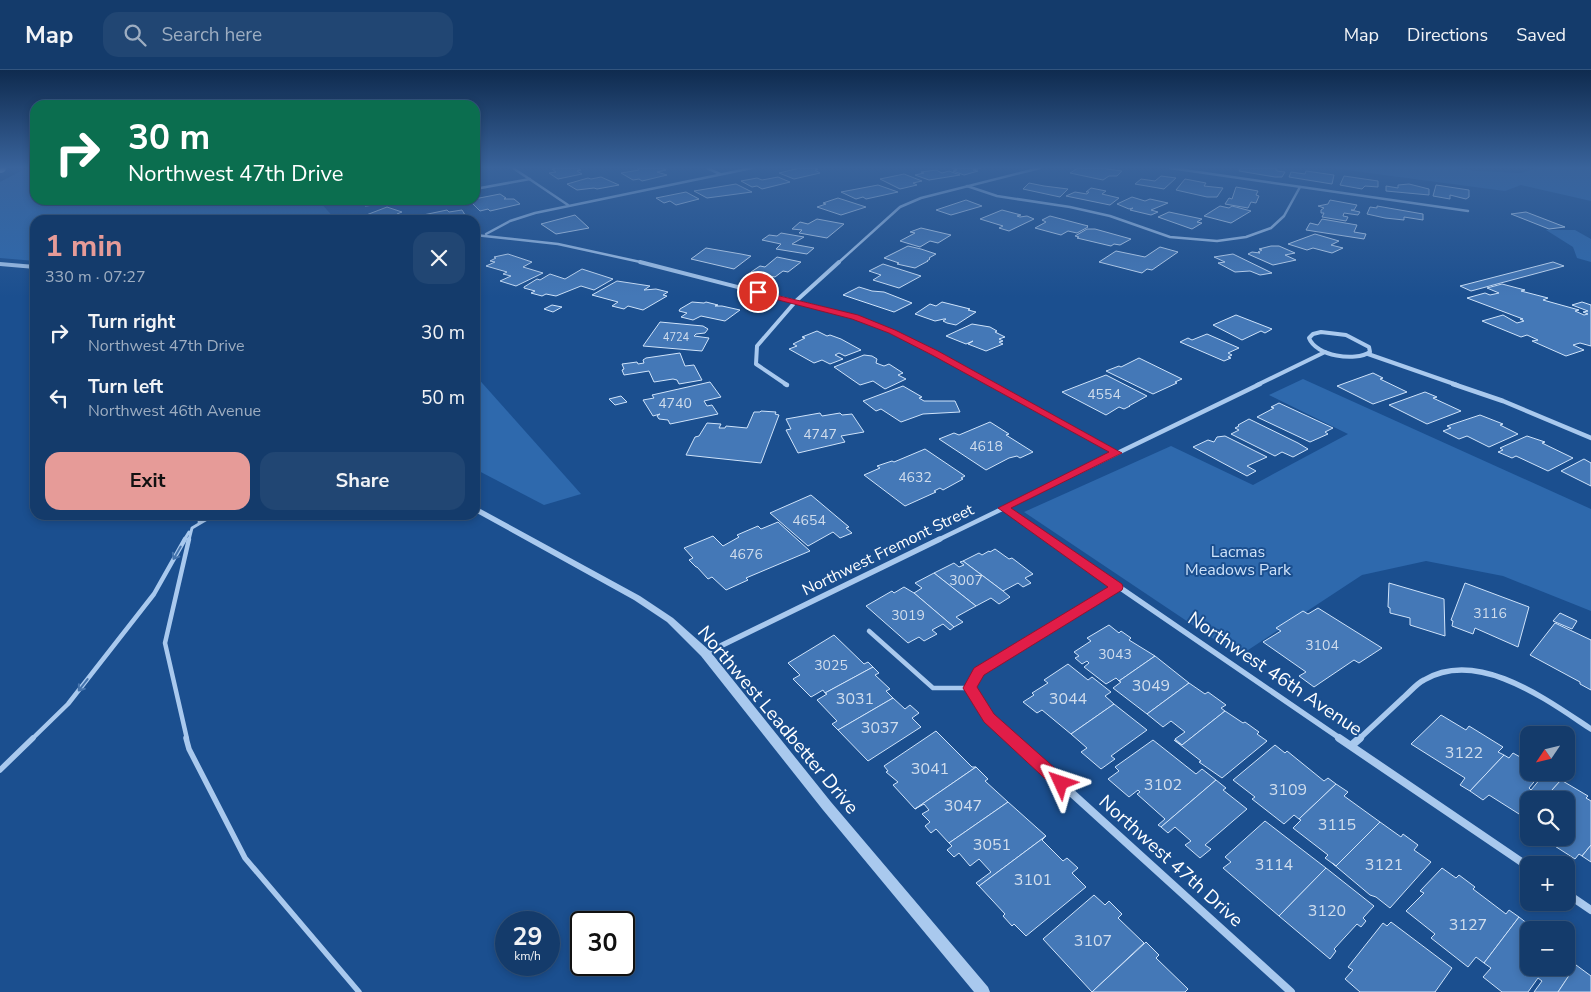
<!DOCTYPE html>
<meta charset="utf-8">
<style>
body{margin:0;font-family:"Nunito Sans",sans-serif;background:#214673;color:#f1f3f6;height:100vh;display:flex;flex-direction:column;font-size:19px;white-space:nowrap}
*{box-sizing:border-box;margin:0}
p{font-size:16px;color:#9dadc1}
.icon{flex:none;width:28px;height:28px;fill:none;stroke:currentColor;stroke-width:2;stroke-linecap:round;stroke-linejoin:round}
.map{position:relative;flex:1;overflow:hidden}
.sheet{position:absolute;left:30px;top:145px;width:450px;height:305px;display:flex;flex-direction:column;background:#143b6b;border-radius:15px;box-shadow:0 2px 8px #0003,0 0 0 1px #33557e}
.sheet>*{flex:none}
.guide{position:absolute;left:30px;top:30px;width:450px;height:105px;border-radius:15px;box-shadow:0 2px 8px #0003,0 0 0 1px #33557e;background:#0b6e4f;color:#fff;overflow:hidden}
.needle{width:32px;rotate:235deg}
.fabs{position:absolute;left:1520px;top:656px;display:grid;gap:10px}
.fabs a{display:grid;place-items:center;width:55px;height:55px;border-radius:10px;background:#143b6b;box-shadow:0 2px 8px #0003,0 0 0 1px #33557e;font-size:25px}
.speed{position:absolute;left:495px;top:841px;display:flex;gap:10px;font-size:25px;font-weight:700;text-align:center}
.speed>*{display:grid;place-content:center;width:65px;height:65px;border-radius:50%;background:#143b6b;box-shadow:0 2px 8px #0003,0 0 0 1px #33557e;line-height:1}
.speed small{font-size:12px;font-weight:400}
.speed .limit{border:2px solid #111;border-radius:8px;background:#fff;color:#111}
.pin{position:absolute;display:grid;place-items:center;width:42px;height:42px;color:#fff;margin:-21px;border:2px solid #fff;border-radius:50%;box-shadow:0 1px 5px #0007}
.me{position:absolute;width:55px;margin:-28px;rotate:312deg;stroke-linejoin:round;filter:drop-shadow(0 0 4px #0008)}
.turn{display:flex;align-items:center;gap:18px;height:105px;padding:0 15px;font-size:22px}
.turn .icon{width:65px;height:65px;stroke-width:2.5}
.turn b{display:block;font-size:35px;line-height:42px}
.round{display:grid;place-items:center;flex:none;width:52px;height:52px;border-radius:15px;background:#214673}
.headline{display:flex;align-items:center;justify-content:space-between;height:85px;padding:0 15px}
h1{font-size:30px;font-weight:700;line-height:38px;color:#e69b98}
.button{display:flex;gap:10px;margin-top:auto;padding:10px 15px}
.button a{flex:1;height:58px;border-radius:15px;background:#e69b98;color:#111;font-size:20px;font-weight:700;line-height:58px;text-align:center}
.button a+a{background:#214673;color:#f1f3f6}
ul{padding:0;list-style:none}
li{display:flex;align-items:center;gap:15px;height:65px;padding:0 15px}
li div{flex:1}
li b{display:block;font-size:19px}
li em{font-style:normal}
header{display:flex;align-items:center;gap:30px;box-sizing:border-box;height:70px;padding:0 25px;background:#143b6b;border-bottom:1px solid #33557e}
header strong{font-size:24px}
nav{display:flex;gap:28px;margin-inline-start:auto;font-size:18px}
.search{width:350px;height:45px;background:#214673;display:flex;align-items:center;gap:12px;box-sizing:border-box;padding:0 18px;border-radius:15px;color:#9dadc1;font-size:19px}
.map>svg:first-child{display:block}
</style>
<header>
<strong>Map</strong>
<div class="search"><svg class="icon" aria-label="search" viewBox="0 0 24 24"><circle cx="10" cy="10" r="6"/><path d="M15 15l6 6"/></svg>Search here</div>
<nav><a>Map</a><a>Directions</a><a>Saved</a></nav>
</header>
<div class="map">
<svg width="1591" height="922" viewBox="0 0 1591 922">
<rect width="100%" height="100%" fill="#1b4f8f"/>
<g fill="#2e69ad">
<path d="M27 98H35V130H318L336 150H35V191L0 188V112Z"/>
<path d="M1331 98H1455L1477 101 1521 103 1537 98H1591V131L1521 115 1505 121Z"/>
<path d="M1546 160H1575L1591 169V192L1577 188 1573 177Z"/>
<path d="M475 305 581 424 544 435 475 399Z"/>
<path d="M1303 309 1591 439V541L1503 506 1426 491 1362 505 1239 586 1024 442 1171 376 1253 415 1348 364 1269 325Z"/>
</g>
<g fill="#4478b7" stroke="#cfe3fa">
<path d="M558 98H577L581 100 577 101 582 104 558 109 549 103 556 102 552 99Z"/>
<path d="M637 98H662L666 100 657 102 667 105 642 111 639 109 633 110 621 103 639 100Z"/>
<path d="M800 98H814L818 99 815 100 820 103 794 109 779 103Z"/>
<path d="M952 98H981L973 100 978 101 964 105 953 101 957 100Z"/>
<path d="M1078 98H1100L1122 101 1117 106H1109L1103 110 1070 103Z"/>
<path d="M1241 98H1275L1277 101 1285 102 1282 107H1275L1239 101Z"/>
<path d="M936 100 942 103 949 101 960 105 929 110 915 105 924 103 921 102Z"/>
<path d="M1306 101 1334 105 1332 114 1289 107 1291 102 1305 104Z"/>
<path d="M904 104 922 111 913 113 917 115 900 119 880 109Z"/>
<path d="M1161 106 1176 108 1164 119 1135 114 1141 109 1155 111Z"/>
<path d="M1344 106 1378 111V117L1365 116 1362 119 1340 115Z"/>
<path d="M601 107 619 115 597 119 594 118 577 120 567 114 588 108 591 109Z"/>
<path d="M778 107 790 112 762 119 757 116 752 117 741 111 757 108 762 110Z"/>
<path d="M1185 109 1206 113 1204 116 1223 118 1217 127H1207L1176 120Z"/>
<path d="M1029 113 1044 116 1068 119 1060 127 1023 119Z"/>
<path d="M736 114 752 122 707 128 694 121Z"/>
<path d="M1409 114 1429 119V125L1386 121V116L1398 118V115Z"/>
<path d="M878 115 898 122 866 129 863 127 856 129 841 122Z"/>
<path d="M1436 115 1469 120V127L1466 129 1450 125V129L1433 126Z"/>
<path d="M1236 117 1258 121 1256 125 1259 126 1256 133 1251 132 1248 138 1225 134 1229 128 1232 129Z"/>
<path d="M1091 118 1106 121 1102 124 1119 128 1110 135 1066 126 1075 122 1087 124 1089 122H1086Z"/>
<path d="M686 122 699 129 676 135 670 131 664 133 656 128Z"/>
<path d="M500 124 506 128 504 129H514L520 134 490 141 488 139 480 141 469 130Z"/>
<path d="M1132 127 1145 131 1150 129 1168 133 1151 140 1158 142 1151 145 1130 140 1133 138 1129 139 1117 134Z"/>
<path d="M838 128 866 137 841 145 817 137 826 134 823 133Z"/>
<path d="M345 130H386L385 134 365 136 366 134 348 135 349 132H344Z"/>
<path d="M966 130 982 136 951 145 936 140Z"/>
<path d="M1330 130 1357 135 1354 140H1351L1360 142 1358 145 1344 143 1343 146 1348 147 1346 151 1322 147 1324 143H1321V140L1324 138 1318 136 1328 134Z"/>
<path d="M1220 136 1229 138 1232 136 1251 141 1231 153 1204 146Z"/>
<path d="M1377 136 1423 144V150L1404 147V150L1385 148 1367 144 1370 137 1377 138Z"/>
<path d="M387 137 402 142 397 144 411 148 404 150H371L361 147Z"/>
<path d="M447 140 449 142 462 140 467 148 461 150 427 149 423 145Z"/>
<path d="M1002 140 1021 145 1017 146 1020 147 1027 146 1034 149 1009 161 999 158 1003 156 980 149Z"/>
<path d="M1169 142 1202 149 1197 152 1202 153 1192 159 1158 147Z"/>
<path d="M1526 142 1565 157 1549 159 1511 144Z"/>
<path d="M575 145 589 158 556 164 541 154Z"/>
<path d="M1050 146 1088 156H1087L1088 157 1077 163 1068 161 1061 165 1035 158 1046 152 1042 150Z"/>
<path d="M817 149 844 154 827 168 799 163 802 160 792 159 800 152 808 154Z"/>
<path d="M1322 149 1357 155 1354 162 1366 164 1364 169 1306 160 1310 153 1318 155Z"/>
<path d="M921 158 951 165 938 173 930 171 920 177 900 171 915 163 910 162Z"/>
<path d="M1087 159H1095L1131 169 1120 175 1114 174 1111 176 1077 168 1079 167 1075 166Z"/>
<path d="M781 163 804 167 792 174 814 178 807 184 776 179 781 174 762 170 769 165 777 166Z"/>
<path d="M1315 164 1339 171 1331 175 1343 178 1332 183 1313 178 1307 180 1288 174Z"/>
<path d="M908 176 921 179 936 184 929 188 930 189 927 191H928L915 198 897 194 899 193 884 188Z"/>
<path d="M1271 176H1279L1295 183 1285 185 1296 190 1273 195 1248 184 1252 182 1260 183 1258 182 1262 180 1259 179Z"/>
<path d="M1160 177 1178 182 1152 200 1147 199 1142 203 1099 192 1116 181 1145 187Z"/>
<path d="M706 178 741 184 751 186 734 199 691 189Z"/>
<path d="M508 184 532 192 523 197 543 203 516 216 500 211 511 206 503 204 507 202 486 196 495 192 490 191 496 188 494 187Z"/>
<path d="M1233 184 1272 203 1260 205 1250 201 1235 202 1218 193 1225 192 1214 187Z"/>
<path d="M777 187 801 192 788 202 783 201 775 207 751 202 760 196 765 197Z"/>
<path d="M1553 192 1564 196 1471 221 1460 216Z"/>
<path d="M883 194 921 206 899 218 873 210 881 205 869 201Z"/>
<path d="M582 199 613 209 594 220 581 216 556 226 546 224 542 226 531 223 535 221 524 218V217L537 209 540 210 550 204 565 209Z"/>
<path d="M617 211 650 216 644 220 656 219 668 222 663 225 667 226 643 240 628 236 624 239 612 236 618 232 592 225Z"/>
<path d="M1502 214 1525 220 1521 221 1548 228 1543 230 1579 240 1575 241 1584 245 1588 244 1583 242 1588 241 1572 235 1582 232 1591 235V276L1580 273 1573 275 1584 280 1566 286 1532 271 1538 270 1527 265 1521 267 1482 251 1503 245 1517 253 1524 251 1520 249H1523L1467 228 1485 223 1490 225 1499 223 1487 218Z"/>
<path d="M859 217 872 221 884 222 912 233 894 242 843 225Z"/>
<path d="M692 232 704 233 706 232 718 235 715 236H722L740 240 725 251 701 246 693 250 681 247 687 243 679 241 680 239Z"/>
<path d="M942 232 970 239 968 240 976 242 956 255 947 253 943 251 946 249H944L935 251 915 244 930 234 936 236Z"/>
<path d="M552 235 562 237 553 242 544 239Z"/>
<path d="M1236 245 1272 259 1265 263 1261 261 1242 270 1213 255Z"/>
<path d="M660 252 703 256 708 259 705 263 696 264 694 266 709 268 702 281 643 276Z"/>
<path d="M972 254 990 257 997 261 995 262 1005 267 999 269 1003 271 999 272 1003 274 986 281 968 274 973 271 966 274 946 266Z"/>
<path d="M817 261 827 266 830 265 841 269 861 280 845 286 839 283 835 285 843 289 830 294 822 290 814 293 789 279 797 276 793 274 805 268 802 267Z"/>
<path d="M1207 264 1239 278 1228 283 1232 285 1228 287 1231 288 1224 291 1180 272 1188 268 1192 270Z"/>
<path d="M680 283 685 296 694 295 702 310 679 314 677 310 673 309 654 312 649 301 624 305 622 300 624 299 622 294 637 292 638 294 644 293 643 290 646 288Z"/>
<path d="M864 285 872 286 877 289 876 293 884 296 889 294 903 303 898 305 906 309 885 319 873 311 860 315 834 297Z"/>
<path d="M1139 288 1182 309 1175 312 1177 313 1153 324 1106 301 1119 296 1121 297Z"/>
<path d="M1373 303 1383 308 1380 309 1407 322 1373 334 1337 316Z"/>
<path d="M1106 305 1147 326 1129 336H1130L1124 339 1119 337 1106 345 1062 322Z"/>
<path d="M710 312 721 327 704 331 707 336 712 335 718 344 670 354 668 350 659 349 657 346 660 344 653 346 643 330 654 328 652 325Z"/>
<path d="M903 316 922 327 919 328 924 331H955L960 342 923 344 901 352 881 339 876 341 863 331Z"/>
<path d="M1425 322 1437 327 1433 328 1461 341 1427 354 1389 335Z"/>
<path d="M621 326 627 332 615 335 609 329Z"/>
<path d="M1279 333 1333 358 1325 362 1328 364 1310 372 1257 347 1274 338 1271 337Z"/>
<path d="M761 341 776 342 775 344 779 345 761 393 686 385 695 367 699 366 707 353 721 354 719 358H725L726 356 747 358 754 342H760Z"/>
<path d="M820 343 822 346 840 343 842 345 852 344 864 362 841 366 845 372 798 383 786 360 791 359 786 349Z"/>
<path d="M1480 345 1503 354 1500 355 1518 364 1489 377 1467 366 1459 369 1443 361 1451 358 1447 356Z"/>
<path d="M1249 349 1298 373 1308 379 1293 387 1282 382 1275 386 1231 364 1239 360 1235 358 1239 356 1238 355Z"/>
<path d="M990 352 1009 364 1006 365 1033 382 1020 388 1017 386 1009 388 986 400 939 369 954 363 959 365Z"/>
<path d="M1225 366 1267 387 1247 396 1256 401 1247 406 1193 377 1208 370 1214 372 1217 367Z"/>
<path d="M1527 366 1545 372 1542 373 1573 388 1548 401 1516 386 1512 388 1498 382 1503 380 1500 378Z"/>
<path d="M925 379 965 406 961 408 963 409 943 420 940 418 934 421 936 422 905 436 864 405 880 398 877 396 892 391 894 392Z"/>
<path d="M1584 389 1591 393V416L1561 401Z"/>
<path d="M811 425 849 457 846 458 852 463 840 468 833 462 808 476 770 443Z"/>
<path d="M778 452 810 481 746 508 748 510 726 520 712 507 708 509 697 497H696L689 490 693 488 684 478 713 466 723 476 739 467 737 465 758 456 761 459Z"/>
<path d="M995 479 1009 489 1012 488 1033 504 1025 508 1031 513 1023 517 1018 513 1003 521 963 491 979 483 982 485 989 481 990 482Z"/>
<path d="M963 491 1003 521 1010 527 999 534 991 528 976 536 934 503 954 493 959 497 964 495 960 492Z"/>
<path d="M934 503 976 536 956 547 963 552 954 557 914 523 922 518 915 513Z"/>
<path d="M1389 513 1444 529 1445 566 1410 555V548L1390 543V538L1388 537Z"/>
<path d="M1465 513 1529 537 1518 577 1475 558 1473 564 1452 556 1453 551 1451 550Z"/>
<path d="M904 517 914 523 954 557 950 560 943 554 932 560 937 564 924 571 919 567 908 573 866 536 892 521 894 523Z"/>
<path d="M1318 538 1382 578 1359 593 1354 590 1314 617 1299 606 1306 602 1263 572 1281 561 1276 558 1303 541 1308 544Z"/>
<path d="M1560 543 1577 551 1572 559 1553 551Z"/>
<path d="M1555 553 1591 570V620L1580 614V612L1530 585Z"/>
<path d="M1109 555 1119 563 1121 561 1131 568 1129 570 1155 586 1119 611 1116 608 1106 614 1084 597 1089 593 1087 591 1082 594 1075 588 1079 586 1074 582 1091 571 1087 568Z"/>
<path d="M834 565 864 594 868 592 873 597 825 623 823 620 811 627 793 609 800 605 788 593Z"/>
<path d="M1155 586 1189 613 1147 644 1113 618 1121 612 1119 611Z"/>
<path d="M1068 594 1088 610 1092 607 1111 622 1105 626 1114 634 1071 664 1042 640 1037 643 1023 632 1034 625 1032 623 1048 613 1044 610Z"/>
<path d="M873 597 879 603 875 605 890 619 886 621 893 628 838 660 832 654 837 651 817 630 827 624 825 623Z"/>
<path d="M1189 613 1205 624 1208 622 1226 635 1221 638 1225 641 1182 675 1175 669 1185 662 1171 651 1163 657 1147 644Z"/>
<path d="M893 628 905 639 910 635 919 643 912 648 921 657 868 691 838 660Z"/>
<path d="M1114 634 1147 660 1111 686 1115 689 1101 699 1081 682 1087 678 1071 664Z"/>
<path d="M1225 641 1243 653 1245 652 1259 662 1257 664 1267 671 1222 708 1199 692 1201 691 1174 670 1182 675Z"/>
<path d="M1441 645 1466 660 1469 656 1503 677 1498 682 1504 685 1470 721 1460 715 1465 708 1411 674Z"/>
<path d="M936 661 972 697H976L915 739 893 715 898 712 886 702 888 701 884 696Z"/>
<path d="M1153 670 1196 704 1202 699 1216 710 1161 757 1158 755 1165 749 1137 724 1140 722 1138 720 1129 727 1108 709 1119 701 1115 697Z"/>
<path d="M1275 675 1285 683 1287 681 1324 711 1328 708 1336 714 1299 749 1294 745 1284 754 1252 729 1255 727 1233 710Z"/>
<path d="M1513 683 1529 692V702H1542L1529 718 1531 720 1546 702 1561 710 1543 730H1529V747L1527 749 1489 725 1483 730 1470 721 1504 685 1509 688Z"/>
<path d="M976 697 988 709 985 711 1008 732 949 773 936 759 931 763 925 756 930 752 922 744 929 740 924 734 915 739Z"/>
<path d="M1216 710 1226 718 1223 720 1247 739 1205 775 1211 779 1200 788 1185 775 1191 771 1175 757 1168 763 1161 757Z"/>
<path d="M1561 710 1588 726 1586 728 1591 731V775L1582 786 1579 784 1575 789 1547 771 1550 768H1566V730H1543Z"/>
<path d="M1336 714 1348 722 1344 726 1380 752 1336 796 1325 788 1328 785 1293 758 1301 750 1299 749Z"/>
<path d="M1008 732 1046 766 979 816 976 813 991 802 979 789 970 796 959 783 954 787 947 780 952 776 949 773Z"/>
<path d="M1265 751 1326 798 1279 846 1223 798 1231 792 1225 787Z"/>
<path d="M1380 752 1401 767 1403 764 1418 775 1414 780 1431 792 1390 838 1376 827 1370 825 1332 793 1336 796Z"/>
<path d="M1046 766 1042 770 1063 791 1067 788 1078 798 1072 803 1086 817 1026 866 1014 854 1012 856 1003 846 1005 844 979 816Z"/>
<path d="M1591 775V792L1582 786Z"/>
<path d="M1326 798 1374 836 1363 848 1366 851 1361 857 1357 854 1334 879 1336 881 1330 889 1279 846Z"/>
<path d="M1442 798 1456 808 1459 805 1475 817 1473 819 1506 844 1509 840 1519 847 1484 893 1476 887 1468 897 1431 868 1435 864 1406 841 1424 823 1420 821Z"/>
<path d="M1094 825 1105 835 1109 831 1122 844 1118 848 1144 873 1092 922 1043 869Z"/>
<path d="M1519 847 1533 858 1529 860V898H1566V888L1576 895 1558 922H1534L1542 911 1538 908 1528 922H1502L1483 907 1491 898 1484 893Z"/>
<path d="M1391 852 1452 898 1435 922H1360L1345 909 1353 900 1348 897 1383 853 1387 856Z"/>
<path d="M1146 872 1159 885 1156 888 1188 919 1185 922H1092Z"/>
<path d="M1576 895 1591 906V922H1558Z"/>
</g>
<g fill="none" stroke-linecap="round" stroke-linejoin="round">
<g stroke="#a9c9ee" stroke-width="3">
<path d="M199 452 206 445"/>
<path d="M184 470 189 462"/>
<path d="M189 470 192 458 214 445"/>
</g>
<g stroke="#a9c9ee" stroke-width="4.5">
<path d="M869 561 933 618H970"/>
<path d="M32 669 68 634 154 524 185 469"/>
<path d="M187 669 165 573 189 469"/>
</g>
<g stroke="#a9c9ee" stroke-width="5.5">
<path d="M186 668 189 679 245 788 359 922"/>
<path d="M0 700 33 668"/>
</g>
<g stroke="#a9c9ee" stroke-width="2.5">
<path d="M513 98 568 135"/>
<path d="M707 98 720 104"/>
<path d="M1170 98 1468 141"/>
<path d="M967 116 997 126 1070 137 1110 146 1170 167 1217 171 1246 167 1271 158 1284 146 1300 117"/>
<path d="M475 119 530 109"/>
<path d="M486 164 510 151 535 143 752 98"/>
<path d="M475 165 558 174 645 193"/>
<path d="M838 193 900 137 921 128 1040 98"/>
</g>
<g stroke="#a9c9ee" stroke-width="4">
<path d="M640 192 855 247 892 262 935 283 993 315"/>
<path d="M1321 262 1346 265 1369 277 1370 282C1355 292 1316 286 1309 268L1313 264Z"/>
<path d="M1368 284 1457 315"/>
<path d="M787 315 756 294 757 276 796 231 839 192"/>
<path d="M1257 315 1325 282"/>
</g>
<g stroke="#a9c9ee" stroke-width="4.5">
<path d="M785 314 787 315"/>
<path d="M991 314 1117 383"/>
<path d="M1453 314 1503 331 1591 368"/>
<path d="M1003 438 1050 470"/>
<path d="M938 470 1260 314"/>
</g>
<g stroke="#a9c9ee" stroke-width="5.5">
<path d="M1049 469 1341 669"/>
<path d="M706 583 940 469"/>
<path d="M1012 669 989 648 970 618 979 602 1117 517"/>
<path d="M1359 669C1374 655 1389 641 1404 627 1410 622 1416 614 1424 610 1478 578 1547 630 1591 659"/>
</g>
<g stroke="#a9c9ee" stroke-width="8">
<path d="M1011 668 1291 922"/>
<path d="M1339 668 1529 797"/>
<path d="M1352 675 1360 668"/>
<path d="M1566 823 1591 840"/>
</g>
<g fill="#a9c9ee" fill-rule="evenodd">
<path d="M0 192 35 195V199L0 196Z"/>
<path d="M475 436 640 526 673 548 709 580 831 732 988 917 990 922H974L823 740 701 586 667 552 634 530 475 442Z"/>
</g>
<path stroke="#d6e6fa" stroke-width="10" d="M0 98H1"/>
</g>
<defs><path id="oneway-shaft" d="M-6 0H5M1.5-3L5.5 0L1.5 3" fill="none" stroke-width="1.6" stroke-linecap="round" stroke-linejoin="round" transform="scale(1.25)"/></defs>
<g stroke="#4674ac">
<use href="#oneway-shaft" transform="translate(177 483) rotate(120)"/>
<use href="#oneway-shaft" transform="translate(83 615) rotate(128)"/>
</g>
<linearGradient id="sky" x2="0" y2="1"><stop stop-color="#0f2b4f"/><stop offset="0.43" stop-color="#39639b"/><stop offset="1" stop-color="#39639b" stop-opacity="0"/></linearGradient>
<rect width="1591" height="227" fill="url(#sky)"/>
<path fill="#e11d48" stroke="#92132f" d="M755 220 858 245 895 260 938 281 1122 383 1011 438 1122 514 1123 517 1122 520 984 605 977 617 994 644 1066 708 1069 713 1066 718 1061 720 1055 718 984 652 963 618 974 598 1108 517 998 438 1109 382 932 285 889 263 852 249 755 224Z"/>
<g text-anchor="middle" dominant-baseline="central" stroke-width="4" stroke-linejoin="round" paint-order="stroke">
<g font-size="11" fill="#d0dded">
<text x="676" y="267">4724</text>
</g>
<g font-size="14" fill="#d0dded">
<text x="1104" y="324">4554</text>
<text x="675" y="333">4740</text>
<text x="820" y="364">4747</text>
<text x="986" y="376">4618</text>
<text x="915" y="407">4632</text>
<text x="809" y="450">4654</text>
<text x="746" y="484">4676</text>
<text x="966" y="510">3007</text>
<text x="1490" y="543">3116</text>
<text x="908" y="545">3019</text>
<text x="1322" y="575">3104</text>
<text x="1115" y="584">3043</text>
<text x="831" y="595">3025</text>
</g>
<g font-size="16" fill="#fff" stroke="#1b4f8f">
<text transform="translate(888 480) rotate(-26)">Northwest Fremont Street</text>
</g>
<g font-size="16" fill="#cfe3fa" stroke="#1b4f8f">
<text x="1238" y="482">Lacmas<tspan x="1238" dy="18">Meadows Park</tspan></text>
</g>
<g font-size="16" fill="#d0dded">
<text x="1151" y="616">3049</text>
<text x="855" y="629">3031</text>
<text x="1068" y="629">3044</text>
<text x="880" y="658">3037</text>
<text x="1464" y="683">3122</text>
<text x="930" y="699">3041</text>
<text x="1163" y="715">3102</text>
<text x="1288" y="720">3109</text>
<text x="963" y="736">3047</text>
<text x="1337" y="755">3115</text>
<text x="992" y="775">3051</text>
<text x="1274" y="795">3114</text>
<text x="1384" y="795">3121</text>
<text x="1033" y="810">3101</text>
<text x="1327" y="841">3120</text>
<text x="1468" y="855">3127</text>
<text x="1093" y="871">3107</text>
</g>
<g font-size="19" fill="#fff" stroke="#1b4f8f">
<text transform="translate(1275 604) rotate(34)">Northwest 46th Avenue</text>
<text transform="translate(778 650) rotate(50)">Northwest Leadbetter Drive</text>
<text transform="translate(1171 791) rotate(42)">Northwest 47th Drive</text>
</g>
</g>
</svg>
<div class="fabs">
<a><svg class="needle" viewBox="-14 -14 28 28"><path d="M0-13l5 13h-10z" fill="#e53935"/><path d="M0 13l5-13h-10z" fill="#9dadc1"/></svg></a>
<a><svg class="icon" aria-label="search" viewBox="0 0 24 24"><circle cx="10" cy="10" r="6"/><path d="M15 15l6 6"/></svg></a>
<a>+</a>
<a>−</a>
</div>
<div class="speed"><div>29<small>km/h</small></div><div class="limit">30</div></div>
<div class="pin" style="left:758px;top:222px;background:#d93025"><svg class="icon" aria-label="arrive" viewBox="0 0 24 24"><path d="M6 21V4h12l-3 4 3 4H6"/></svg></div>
<svg class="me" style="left:1061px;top:713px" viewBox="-20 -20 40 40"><path d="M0-17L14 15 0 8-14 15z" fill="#e11d48" stroke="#fff" stroke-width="4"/></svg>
<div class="guide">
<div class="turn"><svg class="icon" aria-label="right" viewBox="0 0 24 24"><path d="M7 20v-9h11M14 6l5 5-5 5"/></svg><div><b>30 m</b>Northwest 47th Drive</div></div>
</div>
<section class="sheet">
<div class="headline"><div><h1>1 min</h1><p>330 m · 07:27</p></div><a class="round"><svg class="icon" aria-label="close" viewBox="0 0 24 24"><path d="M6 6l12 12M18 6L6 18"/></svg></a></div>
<ul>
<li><svg class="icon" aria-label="right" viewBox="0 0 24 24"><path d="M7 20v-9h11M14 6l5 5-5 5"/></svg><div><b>Turn right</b><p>Northwest 47th Drive</p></div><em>30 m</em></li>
<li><svg class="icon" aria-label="left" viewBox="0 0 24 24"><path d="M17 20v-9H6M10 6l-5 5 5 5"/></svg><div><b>Turn left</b><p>Northwest 46th Avenue</p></div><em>50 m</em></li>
</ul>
<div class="button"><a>Exit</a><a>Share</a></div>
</section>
</div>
